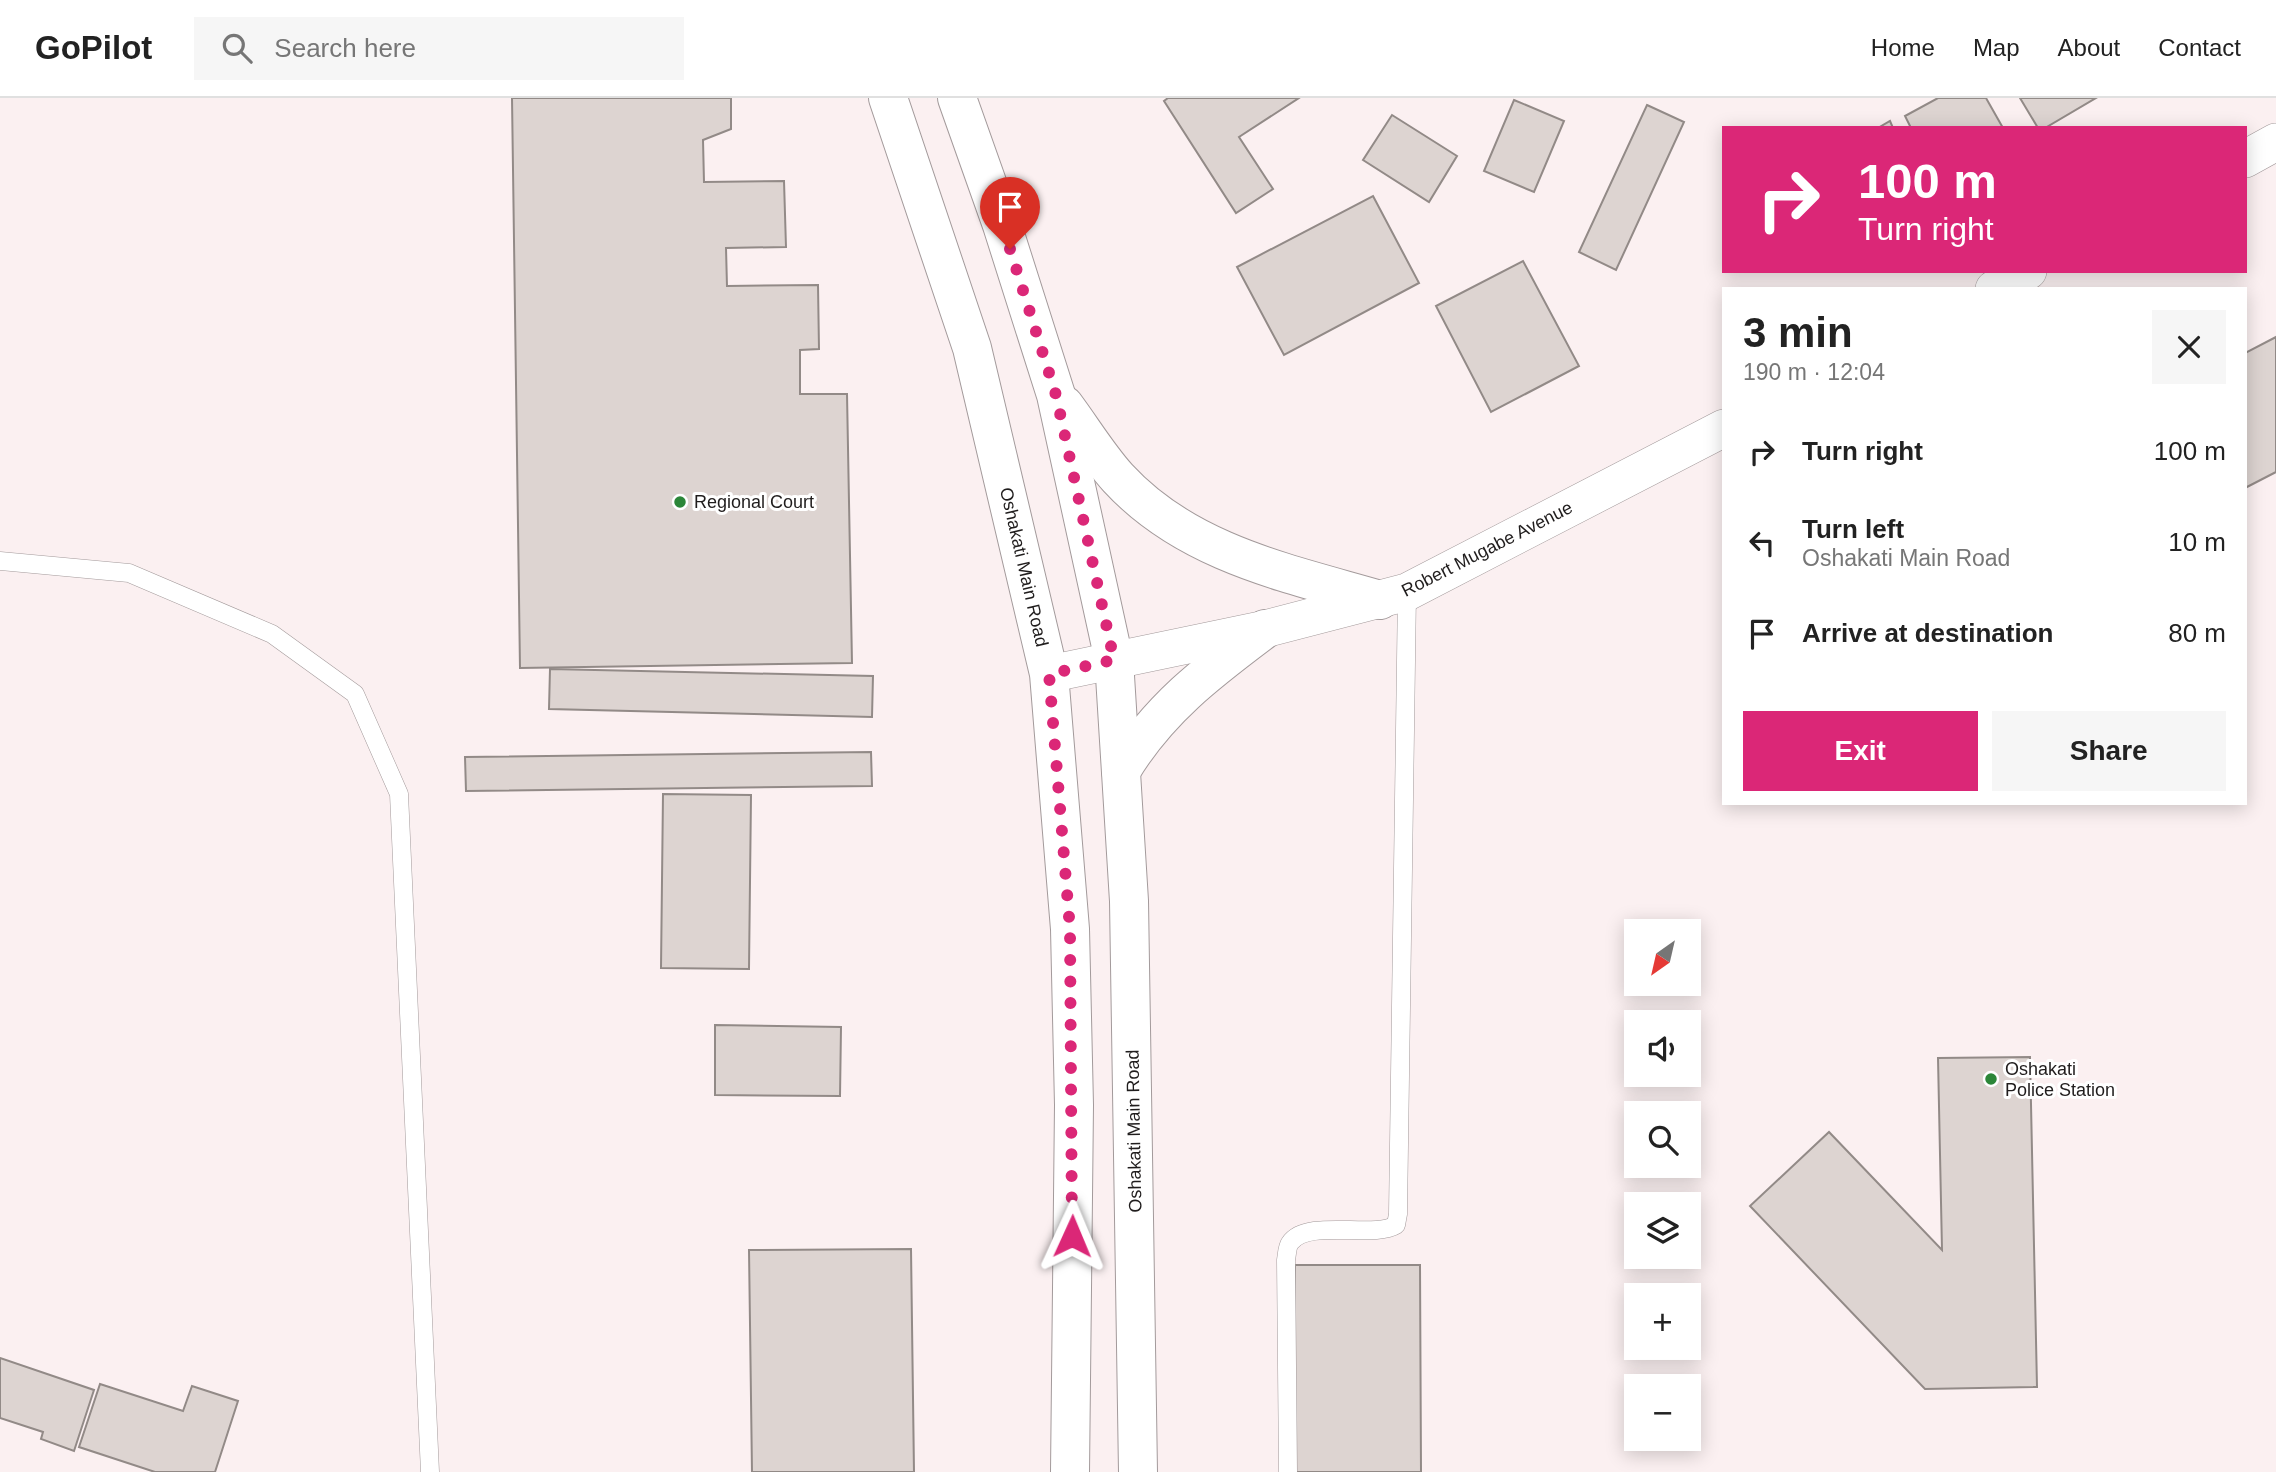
<!DOCTYPE html>
<meta charset="utf-8">
<style>
body{margin:0;font-family:Helvetica,sans-serif;background:#f6f6f6;color:#222;height:100vh;display:flex;flex-direction:column;font-size:26px;white-space:nowrap}
*{box-sizing:border-box;margin:0}
p{font-size:23px;color:#767676}
.icon{flex:none;width:38px;height:38px;fill:none;stroke:currentColor;stroke-width:2;stroke-linecap:round;stroke-linejoin:round}
.map{position:relative;flex:1;overflow:hidden}
.panel{position:absolute;left:1722px;top:189px;width:525px;height:518px;display:flex;flex-direction:column;background:#fff;border-radius:0px;box-shadow:0 4px 18px #0003}
.panel>*{flex:none}
.guide{position:absolute;left:1722px;top:28px;width:525px;height:147px;border-radius:0px;box-shadow:0 4px 18px #0003;background:#db2777;color:#fff;overflow:hidden}
.needle{width:46px;rotate:214deg}
.fabs{position:absolute;left:1624px;top:821px;display:grid;gap:14px}
.fabs a{display:grid;place-items:center;width:77px;height:77px;border-radius:0px;background:#fff;box-shadow:0 4px 18px #0003;font-size:35px}
.pin{position:absolute;display:grid;place-items:center;width:60px;height:60px;color:#fff;margin:-72px -30px;border-radius:50% 50% 50% 0;rotate:-45deg;box-shadow:0 0 7px #0007}
.pin .icon{rotate:45deg}
.me{position:absolute;width:77px;margin:-38px;rotate:1deg;stroke-linejoin:round;filter:drop-shadow(0 0 5px #0008)}
.turn{display:flex;align-items:center;gap:24px;height:147px;padding:0 21px;font-size:32px}
.turn .icon{width:91px;height:91px;stroke-width:2.5}
.turn b{display:block;font-size:49px;line-height:60px}
.round{display:grid;place-items:center;flex:none;width:74px;height:74px;border-radius:0px;background:#f6f6f6}
.headline{display:flex;align-items:center;justify-content:space-between;height:119px;padding:0 21px}
h1{font-size:42px;font-weight:700;line-height:52px}
.action{display:flex;gap:14px;margin-top:auto;padding:14px 21px}
.action a{flex:1;height:80px;border-radius:0px;background:#db2777;color:#fff;font-size:28px;font-weight:700;line-height:80px;text-align:center}
.action a+a{background:#f6f6f6;color:#222}
ul{padding:0;list-style:none}
li{display:flex;align-items:center;gap:21px;height:91px;padding:0 21px}
li div{flex:1}
li b{display:block;font-size:26px}
li em{font-style:normal}
header{display:flex;align-items:center;gap:42px;box-sizing:border-box;height:98px;padding:0 35px;background:#fff;border-bottom:2px solid #e0e0e0}
header strong{font-size:33px}
nav{display:flex;gap:38px;margin-inline-start:auto;font-size:24px}
.search{width:490px;height:63px;background:#f6f6f6;display:flex;align-items:center;gap:18px;box-sizing:border-box;padding:0 24px;border-radius:0px;color:#767676;font-size:26px}
.map>svg:first-child{display:block}
</style>
<header>
<strong>GoPilot</strong>
<div class="search"><svg class="icon" aria-label="search" viewBox="0 0 24 24"><circle cx="10" cy="10" r="6"/><path d="M15 15l6 6"/></svg>Search here</div>
<nav><a>Home</a><a>Map</a><a>About</a><a>Contact</a></nav>
</header>
<div class="map">
<svg width="2276" height="1374" viewBox="0 0 2276 1374">
<rect width="100%" height="100%" fill="#fbf0f1"/>
<g fill="#ddd4d1" stroke="#928a87" stroke-width="2">
<path d="M512 0H731V31L703 42 704 84 784 83 786 149 726 150 727 188 818 187 819 251 800 252V296H847L852 565 520 570Z"/>
<path d="M1168 0H1299L1239 39 1273 91 1236 115 1164 3Z"/>
<path d="M1938 0H1986L2003 30H1911L1905 18Z"/>
<path d="M2020 0H2096L2045 30H2038Z"/>
<path d="M1514 2 1564 23 1534 94 1484 73Z"/>
<path d="M1647 7 1684 24 1616 172 1579 154Z"/>
<path d="M1392 17 1457 58 1429 104 1363 62Z"/>
<path d="M1890 23 1893 30H1878Z"/>
<path d="M1373 98 1419 185 1284 257 1237 169Z"/>
<path d="M1523 163 1579 268 1491 314 1436 208Z"/>
<path d="M2276 239V374L2245 390V255Z"/>
<path d="M550 571 873 578 872 619 549 611Z"/>
<path d="M871 654 872 688 466 693 465 659Z"/>
<path d="M663 696 751 697 749 871 661 870Z"/>
<path d="M715 927 841 929 840 998 715 997Z"/>
<path d="M2030 959 2037 1289 1925 1291 1750 1108 1829 1034 1942 1152 1938 960Z"/>
<path d="M911 1151 914 1374H752L749 1152Z"/>
<path d="M1295 1167H1420L1421 1374H1295Z"/>
<path d="M0 1260 94 1292 74 1353 41 1341 43 1334 0 1320Z"/>
<path d="M100 1286 183 1313 192 1288 238 1303 215 1374H155L79 1349Z"/>
</g>
<g fill="none" stroke-linecap="round" stroke-linejoin="round">
<defs>
<g id="lane">
<path d="M0 463 129 475 272 536 355 596 399 696 430 1374"/>
<path d="M1288 1374 1286 1162C1287 1157 1287 1149 1290 1145 1307 1120 1374 1141 1396 1127L1398 1116 1407 494"/>
</g>
<g id="street">
<path d="M2245 61 2276 44"/>
<path d="M1994 191 2028 173"/>
<path d="M1049 576 1265 531 1407 494 1724 330"/>
</g>
<g id="primary">
<path d="M888 0 972 250 1049 576 1070 831 1074 1007 1070 1374"/>
<path d="M957 0 1002 127 1056 297 1114 562 1129 803 1138 1374"/>
<path d="M1064 307C1082 331 1098 358 1118 380 1187 455 1287 475 1380 502"/>
<path d="M1121 673C1158 611 1209 573 1265 531"/>
</g>
</defs>
<use href="#lane" stroke="#a39a9b" stroke-width="19"/>
<use href="#street" stroke="#a39a9b" stroke-width="38"/>
<use href="#primary" stroke="#a39a9b" stroke-width="40"/>
<use href="#lane" stroke="#fff" stroke-width="18"/>
<use href="#street" stroke="#fff" stroke-width="37"/>
<use href="#primary" stroke="#fff" stroke-width="38"/>
</g>
<g fill="none" stroke-linecap="round" stroke-linejoin="round">
<path stroke="#db2777" stroke-width="12" stroke-dasharray="0 21.6" d="M1010 151 1056 297 1114 562 1049 576 1070 831 1072 1138"/>
</g>
<g fill="#2b8638" stroke="#fff" stroke-width="2.5">
<circle cx="680" cy="404" r="7"/>
<circle cx="1991" cy="981" r="7"/>
</g>
<g text-anchor="middle" dominant-baseline="central" stroke-width="6" stroke-linejoin="round" paint-order="stroke">
<g font-size="18" fill="#201d1d" stroke="#fff" text-anchor="start">
<text x="694" y="404">Regional Court</text>
<text x="2005" y="971">Oshakati<tspan x="2005" dy="21">Police Station</tspan></text>
</g>
<g font-size="18" fill="#201d1d" stroke="#fff">
<text transform="translate(1487 451) rotate(-27)">Robert Mugabe Avenue</text>
<text transform="translate(1024 469) rotate(77)">Oshakati Main Road</text>
<text transform="translate(1134 1033) rotate(-91)">Oshakati Main Road</text>
</g>
</g>
</svg>
<div class="fabs">
<a><svg class="needle" viewBox="-14 -14 28 28"><path d="M0-13l5 13h-10z" fill="#e53935"/><path d="M0 13l5-13h-10z" fill="#767676"/></svg></a>
<a><svg class="icon" aria-label="sound" viewBox="0 0 24 24"><path d="M4 9h4l5-4v14l-5-4H4zM17 9q2 3 0 6"/></svg></a>
<a><svg class="icon" aria-label="search" viewBox="0 0 24 24"><circle cx="10" cy="10" r="6"/><path d="M15 15l6 6"/></svg></a>
<a><svg class="icon" aria-label="layers" viewBox="0 0 24 24"><path d="M12 4l9 5-9 5-9-5zM3 14l9 5 9-5"/></svg></a>
<a>+</a>
<a>−</a>
</div>
<div class="pin" style="left:1010px;top:151px;background:#d93025"><svg class="icon" aria-label="arrive" viewBox="0 0 24 24"><path d="M6 21V4h12l-3 4 3 4H6"/></svg></div>
<svg class="me" style="left:1072px;top:1138px" viewBox="-20 -20 40 40"><path d="M0-17L14 15 0 8-14 15z" fill="#db2777" stroke="#fff" stroke-width="4"/></svg>
<div class="guide">
<div class="turn"><svg class="icon" aria-label="right" viewBox="0 0 24 24"><path d="M7 20v-9h11M14 6l5 5-5 5"/></svg><div><b>100 m</b>Turn right</div></div>
</div>
<section class="panel">
<div class="headline"><div><h1>3 min</h1><p>190 m · 12:04</p></div><a class="round"><svg class="icon" aria-label="close" viewBox="0 0 24 24"><path d="M6 6l12 12M18 6L6 18"/></svg></a></div>
<ul>
<li><svg class="icon" aria-label="right" viewBox="0 0 24 24"><path d="M7 20v-9h11M14 6l5 5-5 5"/></svg><div><b>Turn right</b></div><em>100 m</em></li>
<li><svg class="icon" aria-label="left" viewBox="0 0 24 24"><path d="M17 20v-9H6M10 6l-5 5 5 5"/></svg><div><b>Turn left</b><p>Oshakati Main Road</p></div><em>10 m</em></li>
<li><svg class="icon" aria-label="arrive" viewBox="0 0 24 24"><path d="M6 21V4h12l-3 4 3 4H6"/></svg><div><b>Arrive at destination</b></div><em>80 m</em></li>
</ul>
<div class="action"><a>Exit</a><a>Share</a></div>
</section>
</div>
